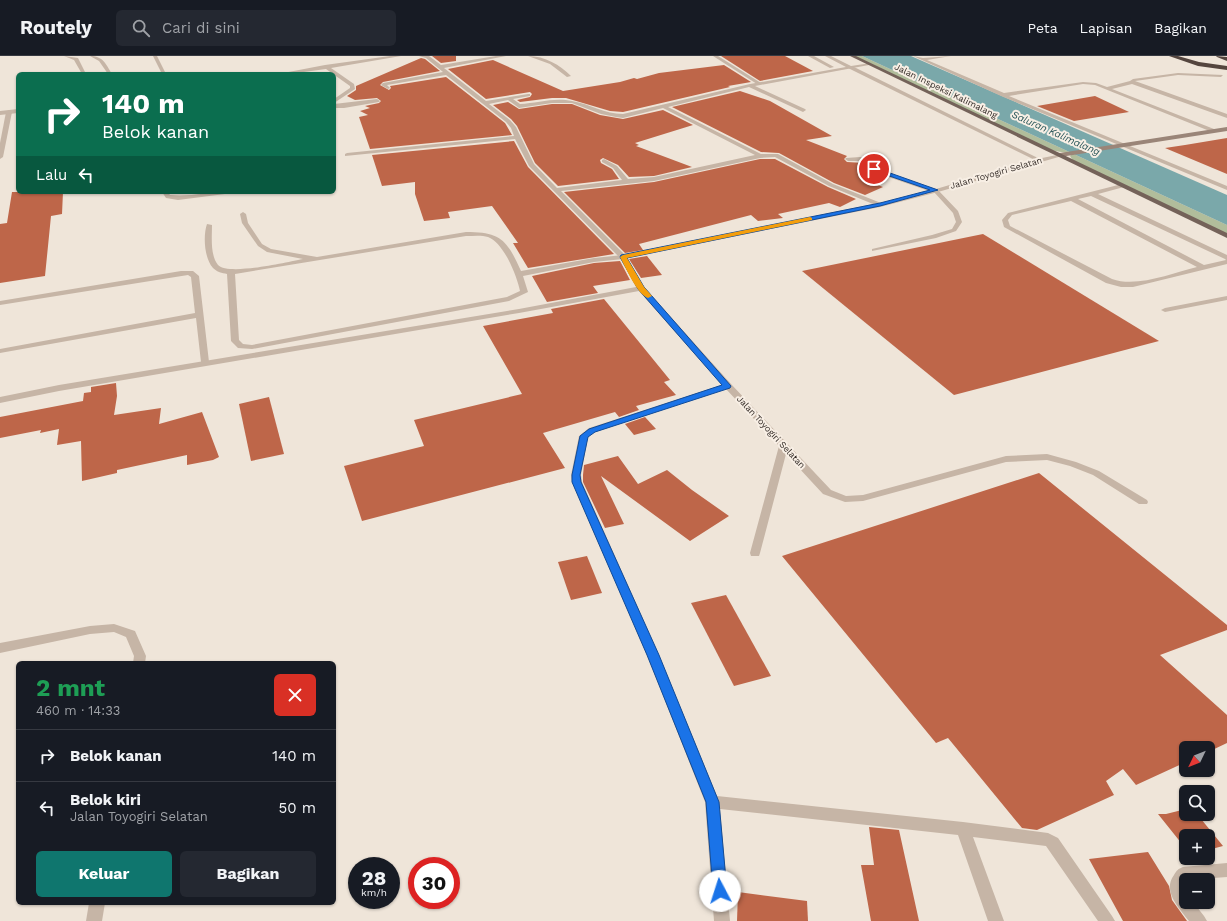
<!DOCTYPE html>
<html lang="id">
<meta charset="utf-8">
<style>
body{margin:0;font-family:"Work Sans",sans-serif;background:#242831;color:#f1f3f6;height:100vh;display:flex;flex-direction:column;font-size:15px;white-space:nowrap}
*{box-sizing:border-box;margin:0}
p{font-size:13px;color:#9ea1a6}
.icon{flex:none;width:22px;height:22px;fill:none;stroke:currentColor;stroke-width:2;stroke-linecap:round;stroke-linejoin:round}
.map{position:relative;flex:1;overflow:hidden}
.side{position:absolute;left:16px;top:605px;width:320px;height:244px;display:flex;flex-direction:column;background:#171b24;border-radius:6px;box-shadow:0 1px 3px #0004}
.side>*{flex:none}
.guide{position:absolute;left:16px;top:16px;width:320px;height:122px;border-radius:6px;box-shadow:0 1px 3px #0004;background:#0b6e4f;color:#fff;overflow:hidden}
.needle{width:26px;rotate:227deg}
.buttons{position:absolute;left:1179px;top:685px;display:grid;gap:8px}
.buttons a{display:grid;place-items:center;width:36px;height:36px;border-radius:6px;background:#171b24;box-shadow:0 1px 3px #0004;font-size:20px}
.speed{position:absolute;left:348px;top:801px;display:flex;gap:8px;font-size:20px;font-weight:700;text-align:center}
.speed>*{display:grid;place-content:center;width:52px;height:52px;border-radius:50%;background:#171b24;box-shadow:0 1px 3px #0004;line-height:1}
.speed small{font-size:10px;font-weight:400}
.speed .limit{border:6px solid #d22;background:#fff;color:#111}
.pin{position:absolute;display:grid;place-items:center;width:34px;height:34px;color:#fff;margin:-17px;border:2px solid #fff;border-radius:50%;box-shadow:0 1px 4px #0007}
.me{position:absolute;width:44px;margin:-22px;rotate:355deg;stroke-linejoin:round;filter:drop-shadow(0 0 3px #0008)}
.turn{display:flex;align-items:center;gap:14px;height:84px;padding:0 20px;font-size:18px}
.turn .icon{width:52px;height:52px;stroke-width:2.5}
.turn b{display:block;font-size:28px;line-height:34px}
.then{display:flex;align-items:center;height:38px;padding:0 20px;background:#0003;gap:8px;font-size:15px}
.round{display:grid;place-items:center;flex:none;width:42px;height:42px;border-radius:6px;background:#242831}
.overview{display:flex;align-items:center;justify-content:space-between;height:68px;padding:0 20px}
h1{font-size:24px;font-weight:700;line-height:30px;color:#1e9e55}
.action{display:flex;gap:8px;margin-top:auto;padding:8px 20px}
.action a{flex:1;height:46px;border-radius:6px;background:#0f766e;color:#fff;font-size:16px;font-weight:700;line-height:46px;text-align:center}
.action a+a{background:#242831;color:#f1f3f6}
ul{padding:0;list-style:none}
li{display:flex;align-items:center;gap:12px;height:52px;padding:0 20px;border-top:1px solid #363941}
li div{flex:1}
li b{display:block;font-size:15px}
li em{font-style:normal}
header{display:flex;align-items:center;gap:24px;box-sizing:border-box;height:56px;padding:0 20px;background:#171b24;border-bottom:1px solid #363941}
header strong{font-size:19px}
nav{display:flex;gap:22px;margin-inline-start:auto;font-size:14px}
.search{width:280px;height:36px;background:#242831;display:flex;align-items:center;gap:10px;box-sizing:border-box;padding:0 14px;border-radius:6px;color:#9ea1a6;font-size:15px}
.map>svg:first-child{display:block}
</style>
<header>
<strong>Routely</strong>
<div class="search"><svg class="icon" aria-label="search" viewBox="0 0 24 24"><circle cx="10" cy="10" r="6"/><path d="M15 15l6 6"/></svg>Cari di sini</div>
<nav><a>Peta</a><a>Lapisan</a><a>Bagikan</a></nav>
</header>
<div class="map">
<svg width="1227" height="865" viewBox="0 0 1227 865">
<rect width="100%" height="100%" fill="#efe5d9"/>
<path fill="#b1bd9b" d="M852 0H862L1227 169V180L1074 106 1070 100 1072 98 1045 93Z"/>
<path fill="#7aa8aa" d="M862 0H911L1227 139V169Z"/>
<g fill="#be6649">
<path d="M432 0H456V5L441 7Z"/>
<path d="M721 0H785L813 15 760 25Z"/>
<path d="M421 2 425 3 440 15 383 26 380 29 389 34 391 32 390 30 446 21 505 67 512 79 370 93 359 61 368 59 360 55 370 52 365 50 379 47 381 45 377 42 355 44 347 40 356 34V30Z"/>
<path d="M493 4 563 35 620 26 634 22 637 23 659 17 724 9 751 26 728 30 730 31 623 56 610 55 566 42H552L520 46 517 44 530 41 532 38 530 36 486 43 448 13Z"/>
<path d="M740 35 770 45 832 80 806 84 847 100 844 103 847 106 864 107 876 118 880 120 862 123 883 131 865 139 834 127 779 97 761 96 672 51Z"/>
<path d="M1095 40 1129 56 1074 65 1037 50Z"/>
<path d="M508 46 519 53 552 48H572L600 59 623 63 663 54 693 69 635 87 639 89 636 90 692 111 654 120 629 121 618 109 603 102 600 104 601 107 612 113 619 123 558 130 535 107 517 70 511 63 493 49Z"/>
<path d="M1227 82V118L1165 92 1185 89Z"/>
<path d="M514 85 528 111 614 198 528 212 513 187H518L492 150 448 156 450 162 424 165 415 138V126L382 130 372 99Z"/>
<path d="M760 103H775L828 131 856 143 840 151 829 147 778 158 783 162 758 165 751 159 639 188 643 194 625 197 564 136 654 126Z"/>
<path d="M12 136H63L62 158 51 160 45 220 0 227V168L7 167Z"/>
<path d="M983 178 1159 285 954 339 802 215Z"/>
<path d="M647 200 662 219 641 222 629 203Z"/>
<path d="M620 205 630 224 593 230 598 237 547 246 532 220 594 207Z"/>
<path d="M604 243 670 324 664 326 676 339 636 350 639 354 619 361 615 356 543 377 565 412 362 465 344 410 424 390 414 364 522 338 483 270 553 257 551 253Z"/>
<path d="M116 327 117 340 114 359 161 352 159 368 202 356 219 401 213 404 187 409V399L117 414V417L82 425 81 385 57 389 59 373 40 377 41 374 0 382V361L83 345 84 337 91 336V331Z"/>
<path d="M269 341 284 398 251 405 239 348Z"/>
<path d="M645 361 656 373 634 379 625 368Z"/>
<path d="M618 400 638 428 667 414 692 434 729 460 690 485 601 420 624 468 605 472 583 426V419L584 409Z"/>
<path d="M1039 417 1227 569V574L1160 599 1227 659V687L1208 696V692H1186V706L1136 729 1123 713 1106 725 1114 739 1037 774 1022 772 948 682 936 687 782 500Z"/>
<path d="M587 500 602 537 571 544 558 506Z"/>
<path d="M726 539 771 620 734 630 691 547Z"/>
<path d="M1186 753V758H1197L1223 790 1208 794V780H1186V793L1158 758H1166Z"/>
<path d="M869 771 899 774 919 865H871L861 809H874Z"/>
<path d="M1148 796 1169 830 1172 844 1187 865H1123L1089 803Z"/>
<path d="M738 836 807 845 808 865H737Z"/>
</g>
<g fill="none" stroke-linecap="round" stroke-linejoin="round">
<g fill="#c6b5a6" fill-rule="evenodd">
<path d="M90 0C103 0 106 8 112 18H108L99 5Z"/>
<path d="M153 0H157L166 18H162Z"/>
<path d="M713 0H718L761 27 757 28Z"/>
<path d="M808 0H814L834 11 830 12Z"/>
<path d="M848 10H852L1042 104 1037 105 848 12Z"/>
<path d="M9 54 12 56 3 101 0 103V87L6 56Z"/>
<path d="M1122 128 1125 130 1124 131 1098 138 1227 199V208L1133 231H1121L1106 227 1004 171 1002 164 1008 157ZM1091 140 1225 203 1226 204 1204 209 1078 143ZM1071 145 1197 211C1172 217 1137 232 1112 223L1010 170 1008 164 1012 159Z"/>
<path d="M934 134H938L958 155 962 166 956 175 936 182 872 195V193L932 179 952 173 956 166 953 157 934 136Z"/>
<path d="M162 136H168L170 139C189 141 209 136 228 136L225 138 178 144 166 142Z"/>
<path d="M243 156 246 158 248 167 262 188 271 193 317 201 466 176C501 176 507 184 521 215L594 202 623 199 627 201 623 203 594 206 523 220 528 236 509 245 252 293 238 292 231 285 227 218C222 217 217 216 213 212 204 202 203 179 207 168L212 169C212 181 210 199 218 209 229 220 287 206 303 203L267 196 258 190 242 167 240 158ZM466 180C473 180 482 179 488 181 504 187 517 220 520 235L507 241 252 289 243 288 239 284 235 218Z"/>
<path d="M181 215H193L199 220 209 306 208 308 205 309 201 306 196 262 0 297V293L195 257 191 221 188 219 0 249V245Z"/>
<path d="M1227 240V244L1165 256 1161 254 1165 252Z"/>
<path d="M114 568 135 575 146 600 145 607H133L134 600 126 581 114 576 90 578 0 597V587L90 570Z"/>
<path d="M89 847H105L102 865H86Z"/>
</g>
<g fill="#c6b5a6" fill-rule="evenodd">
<path d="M64 0 78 2 86 18H82L74 4Z"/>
<path d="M390 0H401L331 12 354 28 355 33 334 47V43L350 32V30L326 13 289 18H278L325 9Z"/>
<path d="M419 0H429L441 9 496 0H506L444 12 486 45 528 38H530V40L513 43 520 48C537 47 555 41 572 45 590 48 605 58 623 58L750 28 846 11 825 0H831L851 10 871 7 869 9 755 30 805 53 806 54 803 56 749 31 668 51 761 98H778L833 128 881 147 929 135 877 117 864 105H848L845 103 846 102 860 101 868 102 881 115 936 133 1037 103 1062 98V100L938 136 880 151 627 202 644 231 731 328 831 434 846 440 863 439 1006 400 1047 398 1076 406 1099 415 1147 444 1148 446 1147 448H1139L1093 419 1070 410 1047 404 1006 406 863 445 845 446 823 438 786 398 760 497 759 500H751L750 497 779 390 726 333 595 376 588 381 581 419 582 426 659 599 717 740 963 766 1048 777 1058 782 1112 860 1115 865H1098L1046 790 973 781 1004 865H988L958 779 720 753 730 865H714L705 746 647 599 572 426 571 419 579 380 589 372 722 329 639 235 519 257 59 335 0 347V341L59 329 519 253 636 231 620 202 529 110 515 83 345 100V98L347 97 514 80 511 72 506 66 446 19 387 29 390 32 388 33 381 29 383 27 443 16 426 2ZM508 44 519 52 552 47H572L601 58 616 61 623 62 663 52 755 99 654 121 628 123 617 110 604 103 602 104V106L613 112 622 124 557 132 534 108 516 71 510 64 489 48ZM775 101 829 130 873 148 625 199 561 135 654 125 760 102Z"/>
<path d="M528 0C545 0 560 9 571 20L567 21 550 8Z"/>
<path d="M913 0 923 2 951 0 927 4 1004 37 1083 26 1096 27 1107 31 1130 25 1133 23 1178 17 1223 19 1221 21 1178 19 1135 25 1227 58V62L1132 28 1112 33 1214 73V75L1212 76 1095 29 1083 28 1009 40 1227 130V134L1001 40Z"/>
<path d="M377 43 380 45 379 46 344 52H334V48Z"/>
<path d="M18 53V57L0 59V55Z"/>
<path d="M1227 807V821L1186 824 1184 829 1186 846H1193L1204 860 1207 865H1189C1179 852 1162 835 1174 819 1177 814 1178 813 1183 811Z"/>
</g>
<path fill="#9a8578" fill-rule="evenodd" d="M1227 71V75L1060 101 1057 99 1060 97Z"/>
<path fill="#746259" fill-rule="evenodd" d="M850 0H856L1227 177V182Z"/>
<g fill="#54453e" fill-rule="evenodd">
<path d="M1169 0H1178L1199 6 1227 10V14L1198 10Z"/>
<path d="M1216 0 1227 1V5L1217 1Z"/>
</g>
</g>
<path fill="#1a73e8" stroke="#114b97" d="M872 112H876L938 134 880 150 627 202 644 231 731 330 730 332 595 376 588 381 580 419 581 426 659 599 719 746 727 835 725 840 720 842 715 840 713 835 706 746 647 599 572 426V419L580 380 589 373 722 329 638 233 620 201 621 199 880 147 930 134 872 114Z"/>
<path fill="#f59e0b" d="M810 161 812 162V164L627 202 644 231 652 240 648 242C637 238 626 212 620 201L623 199Z"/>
<g text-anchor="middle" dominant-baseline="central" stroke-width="4" stroke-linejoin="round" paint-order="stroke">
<g font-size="9" fill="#332b27" stroke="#f8efe5">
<text transform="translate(946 35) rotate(26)">Jalan Inspeksi Kalimalang</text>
<text transform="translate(996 117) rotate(-16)">Jalan Toyogiri Selatan</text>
<text transform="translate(771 376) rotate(47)">Jalan Toyogiri Selatan</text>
</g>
<g font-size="10" font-style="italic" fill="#1f4e52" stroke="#f8efe5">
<text transform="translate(1056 77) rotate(24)">Saluran Kalimalang</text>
</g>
</g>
</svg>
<div class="buttons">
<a><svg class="needle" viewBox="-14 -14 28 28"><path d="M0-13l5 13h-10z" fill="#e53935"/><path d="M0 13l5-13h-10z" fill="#9ea1a6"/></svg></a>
<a><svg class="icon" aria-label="search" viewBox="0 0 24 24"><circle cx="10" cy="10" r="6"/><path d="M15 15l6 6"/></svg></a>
<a>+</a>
<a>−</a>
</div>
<div class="speed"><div>28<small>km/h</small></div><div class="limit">30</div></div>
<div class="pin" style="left:874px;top:113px;background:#d93025"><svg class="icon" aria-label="arrive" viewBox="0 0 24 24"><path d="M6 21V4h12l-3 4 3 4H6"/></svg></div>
<svg class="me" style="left:720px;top:835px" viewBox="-20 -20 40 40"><circle r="19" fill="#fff"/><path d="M0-13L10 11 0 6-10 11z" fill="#1a73e8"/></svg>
<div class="guide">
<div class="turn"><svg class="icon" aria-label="right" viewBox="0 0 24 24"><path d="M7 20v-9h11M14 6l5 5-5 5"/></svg><div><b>140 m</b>Belok kanan</div></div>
<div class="then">Lalu<svg class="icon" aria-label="left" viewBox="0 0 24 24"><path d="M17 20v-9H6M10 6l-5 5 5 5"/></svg></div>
</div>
<section class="side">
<div class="overview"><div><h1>2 mnt</h1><p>460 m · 14:33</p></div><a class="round" style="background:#d93025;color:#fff"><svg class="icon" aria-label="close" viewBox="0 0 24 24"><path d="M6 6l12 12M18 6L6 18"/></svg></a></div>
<ul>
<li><svg class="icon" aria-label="right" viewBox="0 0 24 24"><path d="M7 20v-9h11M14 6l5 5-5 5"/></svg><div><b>Belok kanan</b></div><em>140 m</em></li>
<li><svg class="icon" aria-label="left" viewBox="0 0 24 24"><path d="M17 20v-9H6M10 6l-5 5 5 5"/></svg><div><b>Belok kiri</b><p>Jalan Toyogiri Selatan</p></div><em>50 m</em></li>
</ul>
<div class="action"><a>Keluar</a><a>Bagikan</a></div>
</section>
</div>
